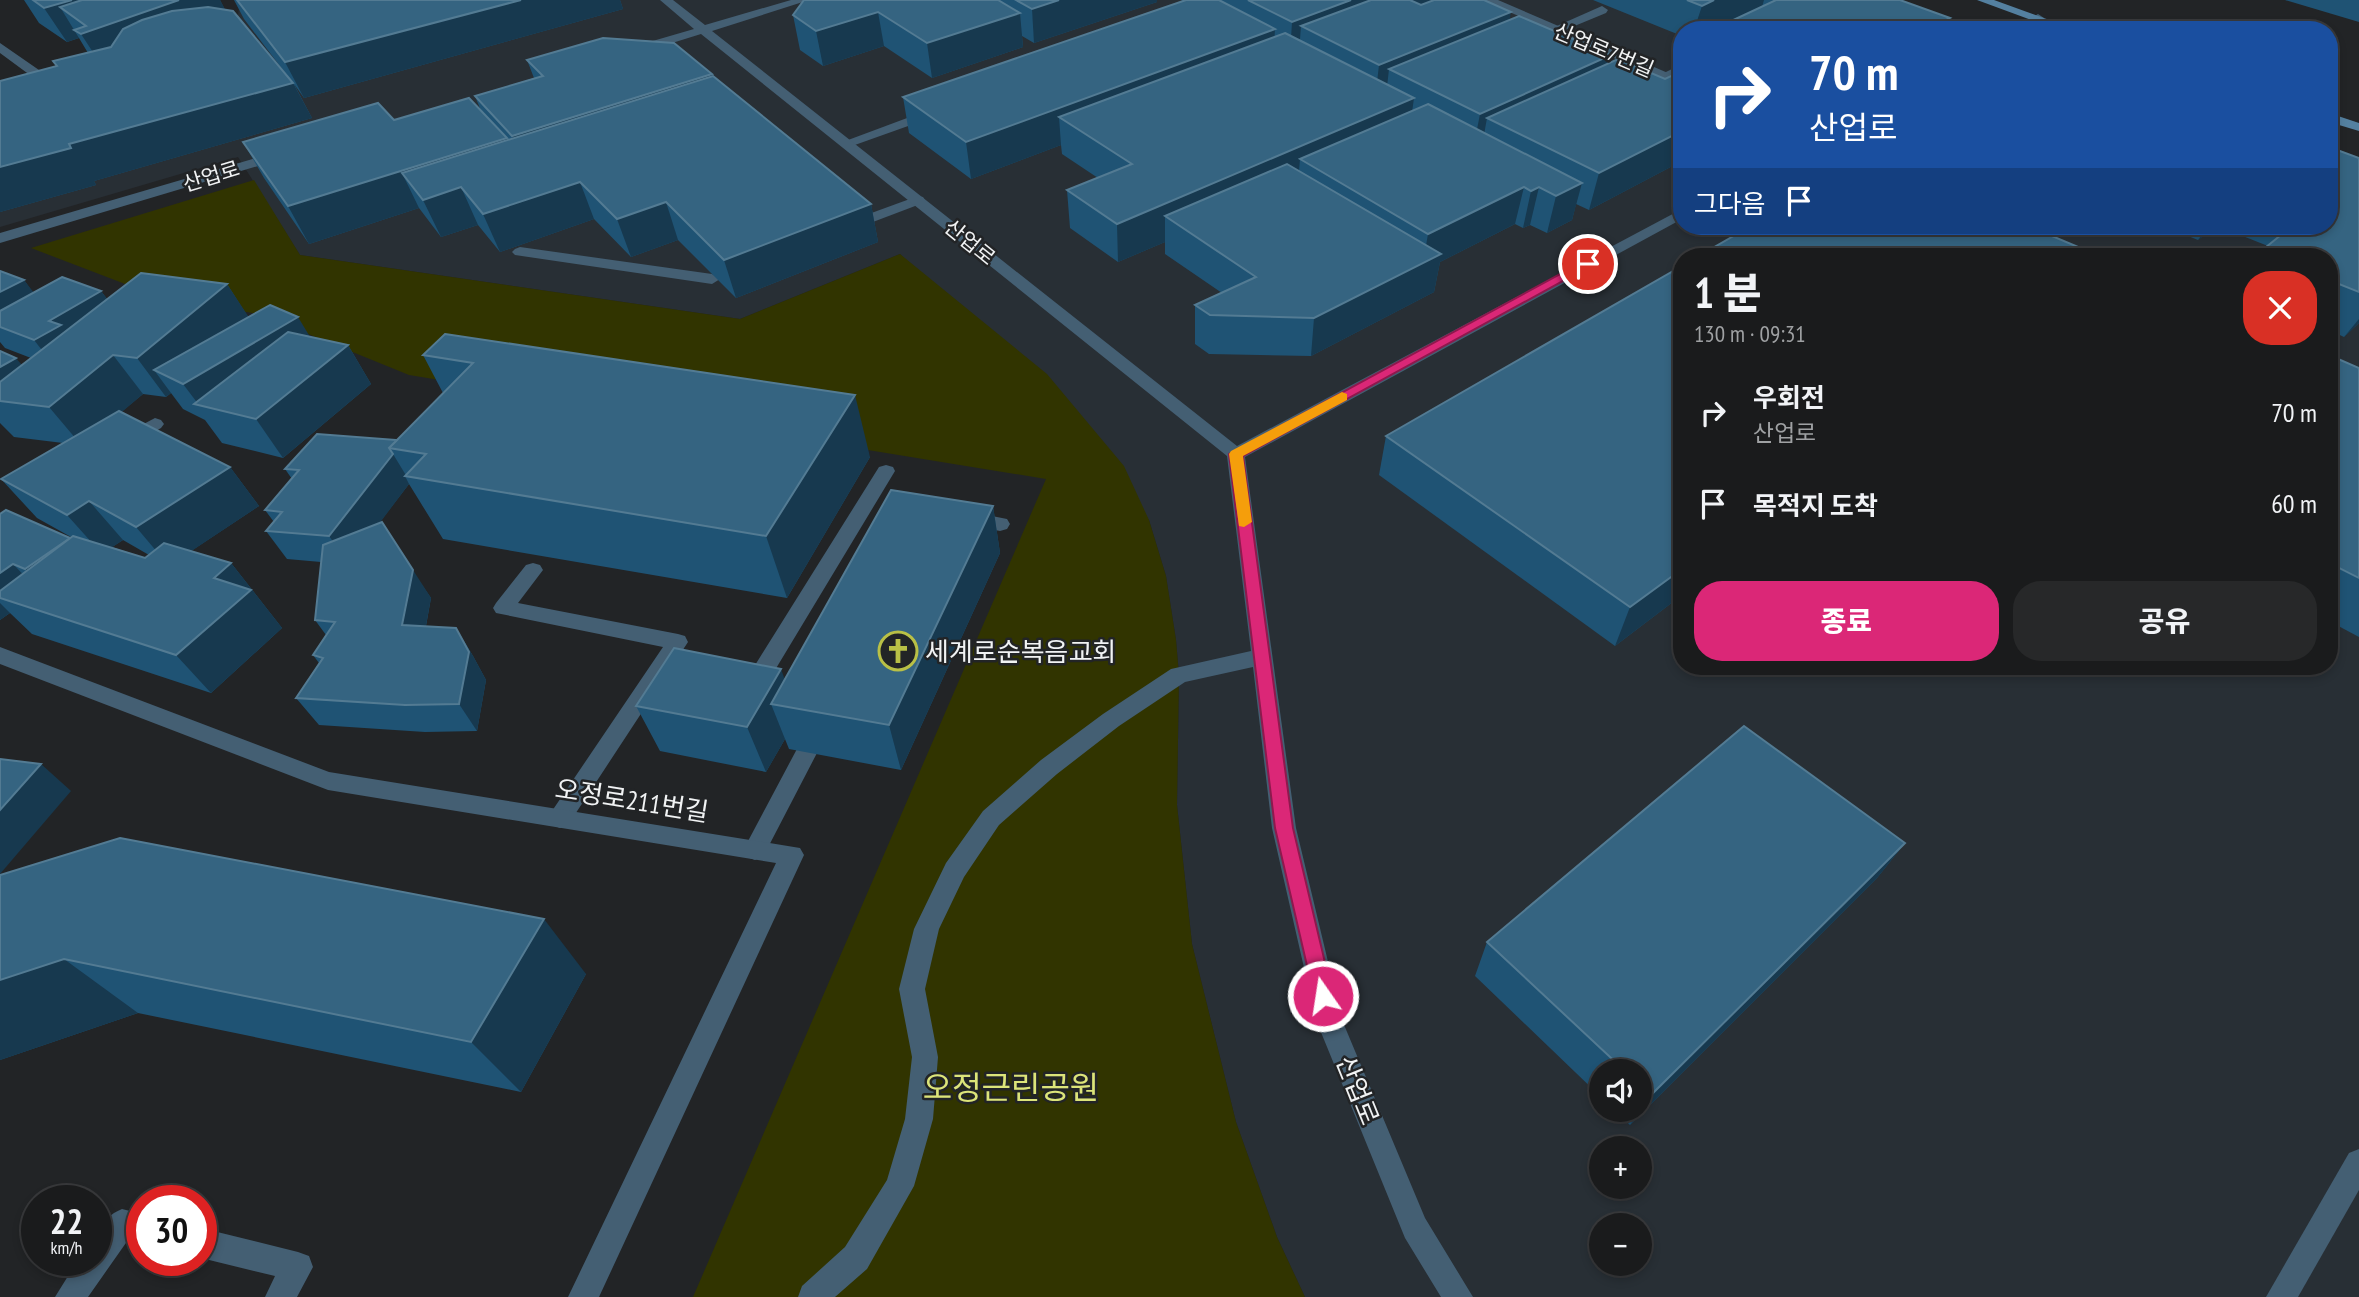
<!DOCTYPE html>
<html lang="ko">
<meta charset="utf-8">
<style>
body{margin:0;font-family:"PT Sans Narrow","Noto Sans KR",sans-serif;background:#272829;color:#f1f3f6;height:100vh;display:flex;flex-direction:column;font-size:26px;white-space:nowrap}
*{box-sizing:border-box;margin:0}
p{font-size:23px;color:#9fa1a3}
.icon{flex:none;width:38px;height:38px;fill:none;stroke:currentColor;stroke-width:2;stroke-linecap:round;stroke-linejoin:round}
.map{position:relative;flex:1;overflow:hidden}
.side{position:absolute;left:1673px;top:248px;width:665px;height:427px;display:flex;flex-direction:column;background:#1a1b1c;border-radius:28px;box-shadow:0 4px 10px #0003,0 0 0 2px #38393b}
.side>*{flex:none}
.top-card{position:absolute;left:1673px;top:21px;width:665px;height:214px;border-radius:28px;box-shadow:0 4px 10px #0003,0 0 0 2px #38393b;background:#1a4fa0;color:#fff;overflow:hidden}
.tools{position:absolute;left:1589px;top:1059px;display:grid;gap:14px}
.tools a{display:grid;place-items:center;width:63px;height:63px;border-radius:50%;background:#1a1b1c;box-shadow:0 4px 10px #0003,0 0 0 2px #38393b;font-size:35px}
.speed{position:absolute;left:21px;top:1185px;display:flex;gap:14px;font-size:35px;font-weight:700;text-align:center}
.speed>*{display:grid;place-content:center;width:91px;height:91px;border-radius:50%;background:#1a1b1c;box-shadow:0 4px 10px #0003,0 0 0 2px #38393b;line-height:1}
.speed small{font-size:18px;font-weight:400}
.speed .limit{border:10px solid #d22;background:#fff;color:#111}
.pin{position:absolute;display:grid;place-items:center;width:60px;height:60px;color:#fff;margin:-30px;border:4px solid #fff;border-radius:50%;box-shadow:0 2px 7px #0007}
.me{position:absolute;width:77px;margin:-38px;rotate:347deg;stroke-linejoin:round;filter:drop-shadow(0 0 5px #0008)}
.turn{display:flex;align-items:center;gap:24px;height:147px;padding:0 21px;font-size:32px}
.turn .icon{width:91px;height:91px;stroke-width:2.5}
.turn b{display:block;font-size:49px;line-height:60px}
.then{display:flex;align-items:center;height:66px;padding:0 21px;background:#0003;gap:14px;font-size:26px}
.round{display:grid;place-items:center;flex:none;width:74px;height:74px;border-radius:28px;background:#272829}
.head{display:flex;align-items:center;justify-content:space-between;height:119px;padding:0 21px}
h1{font-size:42px;font-weight:800;line-height:52px}
.primary-button{display:flex;gap:14px;margin-top:auto;padding:14px 21px}
.primary-button a{flex:1;height:80px;border-radius:28px;background:#db2777;color:#fff;font-size:28px;font-weight:800;line-height:80px;text-align:center}
.primary-button a+a{background:#272829;color:#f1f3f6}
ul{padding:0;list-style:none}
li{display:flex;align-items:center;gap:21px;height:91px;padding:0 21px}
li div{flex:1}
li b{display:block;font-size:26px}
li em{font-style:normal}
.map>svg:first-child{display:block}
</style>
<div class="map">
<svg width="2359" height="1297" viewBox="0 0 2359 1297">
<rect width="100%" height="100%" fill="#222426"/>
<path fill="#282f35" fill-rule="evenodd" d="M240 0H1802L1682 30V226H2329L2359 200V1297H1305L1277 1237 1236 1122 1192 944 1177 805 1179 675 1176 640 1166 576 1149 520 900 254 740 319 300 255 238 157 0 227V113L237 23ZM1682 257H2329V667H1682ZM1601 1071H1640V1110H1601ZM1601 1148H1640V1186H1601ZM1601 1225H1640V1264H1601Z"/>
<path fill="#313400" d="M254 180 300 255 740 319 900 254 1047 374 1124 466 1149 520 1166 576 1176 640 1179 675 1177 805 1192 944 1236 1122 1277 1237 1305 1297H693L1046 479 409 375 259 314 167 300 31 248Z"/>
<g fill="none" stroke-linecap="round" stroke-linejoin="round">
<g fill="#445f73" fill-rule="evenodd">
<path d="M1602 6 1608 10 1606 13 1560 32 1550 29Z"/>
<path d="M0 43 52 79V85L0 103V95L38 81 0 53Z"/>
<path d="M1682 64V73L1664 80 1658 76Z"/>
<path d="M934 108 939 109V115L852 146H842L840 143Z"/>
<path d="M918 196 923 197 925 200 923 203 865 225H855L853 222 855 219Z"/>
<path d="M520 247 712 274 720 279 712 284 515 255 512 252 515 249Z"/>
<path d="M155 418 161 420 164 424 161 428 131 445H119L116 441 119 437Z"/>
<path d="M886 465 893 467 895 471 766 685 758 687 737 683 734 677 737 671 752 670 879 467Z"/>
<path d="M967 511 1007 519 1010 524 1007 529 1000 531 960 523 957 518 960 513Z"/>
<path d="M533 563 540 565 543 570 518 603 678 634 685 636 688 642 568 825 560 828 552 825 548 818 552 811 663 647 496 613 493 608 496 603 526 565Z"/>
<path d="M806 744 814 747 817 753 763 857 755 860 747 857 743 850 747 843 798 747Z"/>
<path d="M122 1209 142 1214V1244L128 1240 88 1297H55L78 1260H96C96 1237 98 1219 122 1209Z"/>
<path d="M201 1228 298 1252 309 1256 313 1267 297 1297H265L275 1276 201 1258Z"/>
</g>
<g fill="#445f73" fill-rule="evenodd">
<path d="M660 0H673L705 25 791 0H809L712 31 1237 446 1682 209V219L1245 457 1296 828 1342 1020 1425 1218 1473 1297H1441L1405 1238 1316 1020 1272 828 1253 667 1185 682 1119 726 1057 774 999 825 964 877 939 929 925 989 938 1057 933 1119 914 1186 867 1269 835 1297H798L802 1286 845 1247 887 1180 905 1119 912 1057 899 989 914 929 946 863 983 811 1041 760 1103 714 1171 669 1251 651 1227 456 701 34 640 53H632V47L694 29Z"/>
<path d="M1482 0H1498L1682 79V88Z"/>
<path d="M2038 14 2044 18C2034 28 2025 30 2011 30Z"/>
<path d="M283 150 290 154 288 157 0 243V233Z"/>
<path d="M0 647 329 772 800 848 804 855 599 1297H568L776 863 328 790 0 664Z"/>
<path d="M2359 1149V1190L2298 1297H2266L2349 1153Z"/>
</g>
<g fill="#5480a0" fill-rule="evenodd">
<path d="M1977 0H1994L2077 30H2058Z"/>
<path d="M2329 113 2359 123V131L2329 122Z"/>
</g>
</g>
<g fill="#1f5374" fill-rule="evenodd">
<path d="M24 0H220L225 10 289 78 244 19 234 0H620L623 9 304 98 294 84 312 118 94 181 96 185 0 212 56 67 88 53 79 38 67 42 39 23Z"/>
<path d="M804 0H1157V2L1034 43 1022 36 1023 47 932 78 884 46 823 66 800 50 793 15Z"/>
<path d="M1181 0H1484L1510 20 1611 55 1609 63 1665 79 1682 71V161L1589 210 1576 204 1572 220 1547 233 1530 225 1523 228 1515 224 1440 262 1434 292 1311 356 1209 354 1195 344V305L1222 293 1165 254V242L1118 262 1070 228 1067 190 1098 178 1062 154 1061 145 971 179 909 133 903 97 1183 1Z"/>
<path d="M1593 0H1900L1945 30H1682V36Z"/>
<path d="M2285 0H2359V22Z"/>
<path d="M527 60 712 74 713 76 871 204 878 242 736 298 678 240 631 257 594 219 500 252 478 225 441 237 419 208 309 244 264 178 243 142 394 120 481 111 475 96 534 78Z"/>
<path d="M2359 158V323L2344 337 2329 330V257H2257L2260 252 2268 246 2225 229 2227 226H2329Z"/>
<path d="M2163 226H2216L2198 240Z"/>
<path d="M1682 266V595L1615 646 1379 475 1386 436Z"/>
<path d="M0 271 24 280 33 293 101 291 107 299 227 284 248 317 310 337 348 345 371 384 283 458 222 443 205 420 183 409 171 393 166 397 143 394 121 412 230 467 259 506 191 551 231 563 282 628 211 693 32 634 10 613 0 620V514L70 538 71 537 37 518 1 479 63 443 14 437 0 423V351L22 365 31 358 5 348 0 342ZM123 540 149 555 145 558 112 547Z"/>
<path d="M445 334 870 457 787 598 443 539 409 484 379 523 431 598 426 626 456 628 473 656 486 680 477 731 425 732 319 725 296 698 319 663 313 655 326 635 315 620 321 562 287 559 266 531 274 522 265 510 292 479 285 469 397 440 443 393 423 355Z"/>
<path d="M2329 355 2359 368V637L2329 621Z"/>
<path d="M993 506 1000 553 901 770 789 749 785 739 766 772 660 751 636 706 785 680Z"/>
<path d="M1905 843 1877 878 1630 1125 1614 1110H1640V1071H1601V1097L1475 976 1487 942Z"/>
<path d="M0 875 586 974 521 1092 138 1013 0 1060Z"/>
</g>
<g fill="#17394f">
<path d="M72 0H220L232 22 104 69 81 34 86 26 60 7 79 38 67 42 44 8Z"/>
<path d="M521 0H620L623 9 304 98 285 62Z"/>
<path d="M1059 0H1157V2L1034 43 1032 9Z"/>
<path d="M1351 0H1436L1331 41 1301 26 1299 53 1290 56 1292 22Z"/>
<path d="M1714 0H1764L1762 7 1713 30H1694L1702 6Z"/>
<path d="M878 12 884 46 823 66 816 31Z"/>
<path d="M1511 12 1505 46 1389 69 1386 96 1375 100 1379 65Z"/>
<path d="M1020 13 1023 47 932 78 927 43Z"/>
<path d="M1950 18 1945 30H1927Z"/>
<path d="M1275 29 1273 63 1059 117 1061 145 971 179 966 142Z"/>
<path d="M1611 55 1602 91 1487 118 1482 146 1473 150 1480 114Z"/>
<path d="M712 74 722 109 527 172 512 136Z"/>
<path d="M293 83 312 118 94 181 96 185 0 212V167L69 144Z"/>
<path d="M1414 98 1409 134 1300 159 1298 183 1165 216V242L1118 262 1117 224Z"/>
<path d="M1682 131V161L1589 210 1599 173Z"/>
<path d="M507 138 522 174 461 187 478 225 441 237 423 200 402 173 419 208 309 244 288 206Z"/>
<path d="M580 182 594 219 500 252 483 214Z"/>
<path d="M1582 183 1572 220 1547 233 1556 196Z"/>
<path d="M1524 187 1515 224 1440 262 1434 292 1311 356 1314 318 1423 263 1428 234Z"/>
<path d="M1539 187 1530 225 1523 228 1531 191Z"/>
<path d="M666 202 678 240 631 257 617 219Z"/>
<path d="M871 204 878 242 736 298 724 260Z"/>
<path d="M2208 226H2216L2198 240Z"/>
<path d="M24 280 45 307 0 327V292Z"/>
<path d="M227 284 252 322 154 370 171 393 166 397 137 358Z"/>
<path d="M101 291 122 319 56 368 34 340 49 321Z"/>
<path d="M298 317 321 355 199 405 183 384Z"/>
<path d="M2359 319V323L2344 337Z"/>
<path d="M348 345 371 384 283 458 256 419Z"/>
<path d="M113 355 143 394 82 446 49 407Z"/>
<path d="M16 358 39 386 0 401V367Z"/>
<path d="M855 395 870 457 787 598 766 536Z"/>
<path d="M393 454 407 477 405 476 409 484 349 564 329 536Z"/>
<path d="M230 467 259 506 169 566 136 527Z"/>
<path d="M89 501 123 540 102 554 67 515Z"/>
<path d="M993 506 1000 553 901 770 889 725Z"/>
<path d="M70 538 52 597 25 569Z"/>
<path d="M231 563 282 628 211 693 176 655 214 578Z"/>
<path d="M13 564 40 592 0 598V573Z"/>
<path d="M1682 569V595L1615 646 1630 607Z"/>
<path d="M413 570 431 598 421 652 402 625Z"/>
<path d="M0 603 10 613 0 620Z"/>
<path d="M456 628 473 656 486 680 477 731 459 704Z"/>
<path d="M781 669 795 708 771 704 785 739 766 772 747 727Z"/>
<path d="M41 764 71 791 0 874V810Z"/>
<path d="M1905 843 1877 878 1630 1125 1651 1095Z"/>
<path d="M544 919 586 974 521 1092 471 1042Z"/>
<path d="M64 959 138 1013 0 1060V980Z"/>
</g>
<g fill="#356481" stroke="#537b93" stroke-width="2">
<path d="M33 0H72L44 8Z"/>
<path d="M82 0H179L81 34 74 30 86 26 60 7Z"/>
<path d="M237 0H521L285 62Z"/>
<path d="M804 0H998L1020 13 927 43 878 12 816 31 793 15Z"/>
<path d="M1016 0H1059L1032 9Z"/>
<path d="M1186 0H1219L1275 29 966 142 903 97Z"/>
<path d="M1248 0H1351L1292 22Z"/>
<path d="M1371 0H1410L1421 5 1434 0H1484L1511 12 1379 65 1301 26Z"/>
<path d="M1687 0H1714L1702 6Z"/>
<path d="M1776 0H1900L1950 18 1927 30H1712Z"/>
<path d="M208 7 233 11 293 83 69 144 71 148 0 167V81L57 66 53 61 111 47 123 29 142 20 172 11Z"/>
<path d="M1519 16 1611 55 1480 114 1389 69Z"/>
<path d="M1285 33 1414 98 1117 224 1067 190 1132 164 1059 117Z"/>
<path d="M603 38 674 43 712 74 512 136 475 96 543 76 527 60Z"/>
<path d="M1618 59 1665 79 1682 71V131L1599 173 1487 118Z"/>
<path d="M713 76 871 204 724 260 666 202 617 219 580 182 483 214 461 187 423 200 402 173Z"/>
<path d="M469 98 507 138 288 206 243 142 378 103 394 120Z"/>
<path d="M1428 104 1582 183 1556 196 1539 187 1531 191 1524 187 1428 234 1300 159Z"/>
<path d="M2329 147 2359 158V292L2329 280V257H2273L2260 252 2292 226H2329Z"/>
<path d="M1287 164 1441 254 1314 318 1210 315 1195 305 1256 277 1165 216Z"/>
<path d="M1751 226H2028L2102 257H1697Z"/>
<path d="M1682 266V569L1630 607 1386 436Z"/>
<path d="M0 271 24 280 0 292Z"/>
<path d="M141 273 227 284 137 358 113 355 49 407 0 401V382Z"/>
<path d="M62 277 101 291 49 321 61 325 34 340 0 327V311Z"/>
<path d="M270 305 298 317 183 384 154 370Z"/>
<path d="M288 332 348 345 256 419 194 404Z"/>
<path d="M445 334 855 395 766 536 405 476 426 454 389 448 473 363 423 355Z"/>
<path d="M0 351 16 358 0 367Z"/>
<path d="M2329 355 2359 368V578L2329 563Z"/>
<path d="M119 411 230 467 136 527 89 501 67 515 1 479Z"/>
<path d="M317 434 397 440 389 448 393 454 329 536 266 531 282 512 265 510 299 470 285 469Z"/>
<path d="M891 490 993 506 889 725 771 704Z"/>
<path d="M6 510 70 538 25 569 13 564 0 573V514Z"/>
<path d="M382 522 413 570 402 625 456 628 469 652 459 704 405 705 296 698 323 658 313 655 335 622 315 620 323 545Z"/>
<path d="M73 536 145 558 164 543 231 563 214 578 251 590 176 655 0 598V591Z"/>
<path d="M674 648 781 669 747 727 636 706Z"/>
<path d="M1744 726 1905 843 1651 1095 1640 1085V1071H1625L1487 942Z"/>
<path d="M0 759 41 764 0 810Z"/>
<path d="M120 838 544 919 471 1042 64 959 0 980V875Z"/>
</g>
<path fill="#db2777" stroke="#8e194d" stroke-width="2" d="M1584 261 1594 264 1243 456 1293 828 1333 996 1330 1003 1323 1005 1316 1003 1314 996 1275 828 1229 454Z"/>
<path fill="#f59e0b" d="M1342 392 1347 394V400L1243 456 1252 522 1244 527 1239 526 1229 454 1231 451Z"/>
<defs>
<symbol id="church-ring" viewBox="-11 -11 22 22"><circle r="9.5" fill="#222426" stroke="#b9c046" stroke-width="1.5"/><path d="M-1.2-6h2.4v3.5h3.3v2.4h-3.3V6h-2.4V-.1h-3.3v-2.4h3.3Z" fill="#b9c046"/></symbol>
</defs>
<g fill-rule="evenodd">
<use href="#church-ring" x="876" y="629" width="44" height="44"/>
</g>
<g text-anchor="middle" dominant-baseline="central" stroke-width="5" stroke-linejoin="round" paint-order="stroke">
<g font-size="21" fill="#f1f3f4" stroke="#222426">
<text transform="translate(1604 50) rotate(23)">산업로7번길</text>
<text transform="translate(211 176) rotate(-17)">산업로</text>
<text transform="translate(970 242) rotate(39)">산업로</text>
</g>
<g font-size="26" fill="#f1f3f4" stroke="#222426" text-anchor="start">
<text x="925" y="651">세계로순복음교회</text>
</g>
<g font-size="26" fill="#f1f3f4" stroke="#222426">
<text transform="translate(632 800) rotate(9)">오정로211번길</text>
<text transform="translate(1358 1090) rotate(68)">산업로</text>
</g>
<g font-size="32" fill="#dce479" stroke="#222426">
<text x="1011" y="1087">오정근린공원</text>
</g>
</g>
</svg>
<div class="tools">
<a><svg class="icon" aria-label="sound" viewBox="0 0 24 24"><path d="M4 9h4l5-4v14l-5-4H4zM17 9q2 3 0 6"/></svg></a>
<a>+</a>
<a>−</a>
</div>
<div class="speed"><div>22<small>km/h</small></div><div class="limit">30</div></div>
<div class="pin" style="left:1588px;top:264px;background:#d93025"><svg class="icon" aria-label="arrive" viewBox="0 0 24 24"><path d="M6 21V4h12l-3 4 3 4H6"/></svg></div>
<svg class="me" style="left:1323px;top:996px" viewBox="-20 -20 40 40"><circle r="17" fill="#db2777" stroke="#fff" stroke-width="3"/><path d="M0-11L8 9 0 5-8 9z" fill="#fff"/></svg>
<div class="top-card">
<div class="turn"><svg class="icon" aria-label="right" viewBox="0 0 24 24"><path d="M7 20v-9h11M14 6l5 5-5 5"/></svg><div><b>70 m</b>산업로</div></div>
<div class="then">그다음<svg class="icon" aria-label="arrive" viewBox="0 0 24 24"><path d="M6 21V4h12l-3 4 3 4H6"/></svg></div>
</div>
<section class="side">
<div class="head"><div><h1>1 분</h1><p>130 m · 09:31</p></div><a class="round" style="background:#d93025;color:#fff"><svg class="icon" aria-label="close" viewBox="0 0 24 24"><path d="M6 6l12 12M18 6L6 18"/></svg></a></div>
<ul>
<li><svg class="icon" aria-label="right" viewBox="0 0 24 24"><path d="M7 20v-9h11M14 6l5 5-5 5"/></svg><div><b>우회전</b><p>산업로</p></div><em>70 m</em></li>
<li><svg class="icon" aria-label="arrive" viewBox="0 0 24 24"><path d="M6 21V4h12l-3 4 3 4H6"/></svg><div><b>목적지 도착</b></div><em>60 m</em></li>
</ul>
<div class="primary-button"><a>종료</a><a>공유</a></div>
</section>
</div>
